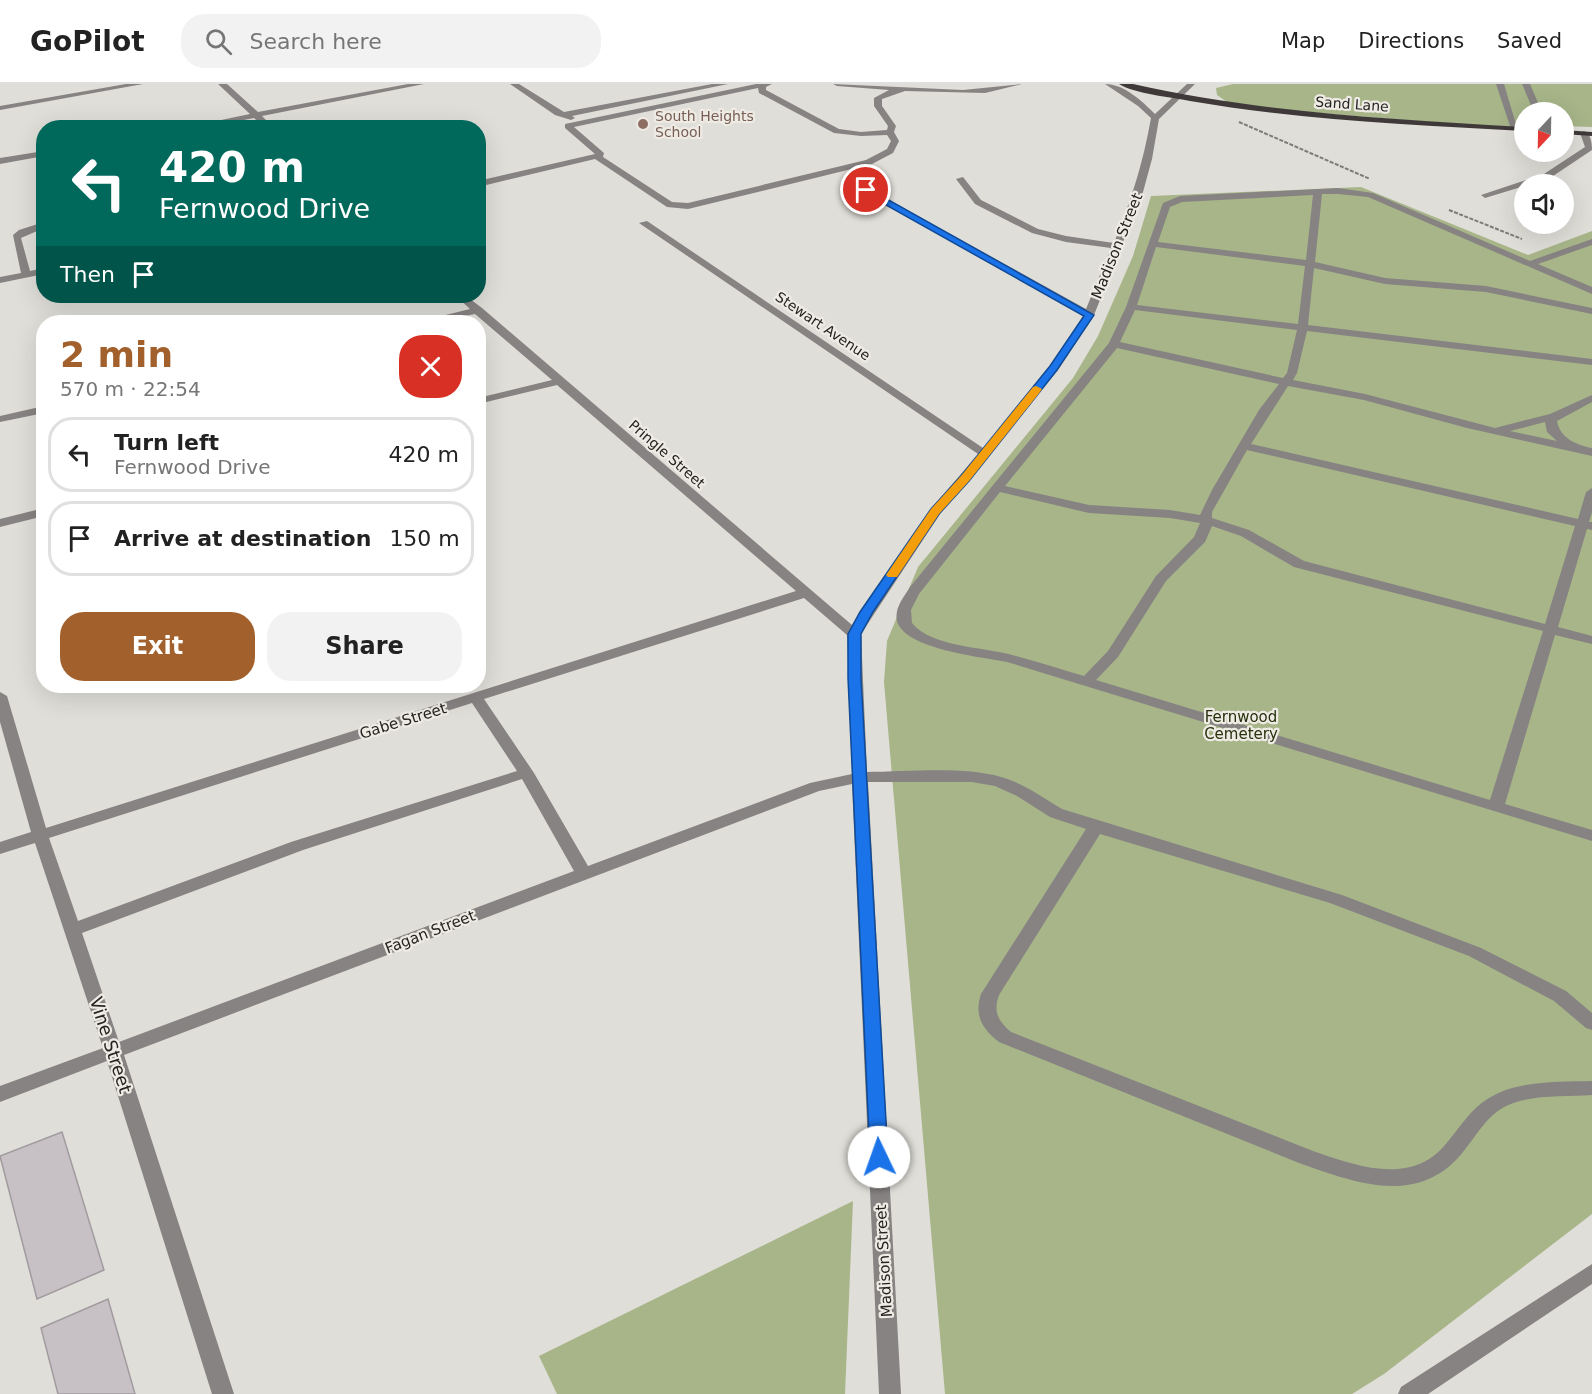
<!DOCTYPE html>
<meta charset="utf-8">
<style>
body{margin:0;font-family:"DejaVu Sans",sans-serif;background:#f2f2f2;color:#222;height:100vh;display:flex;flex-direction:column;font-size:22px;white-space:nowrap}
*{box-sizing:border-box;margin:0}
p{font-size:20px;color:#767676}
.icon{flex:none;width:33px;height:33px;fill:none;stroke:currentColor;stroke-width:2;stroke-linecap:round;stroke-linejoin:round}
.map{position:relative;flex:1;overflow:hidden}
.drawer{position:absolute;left:36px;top:231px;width:450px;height:378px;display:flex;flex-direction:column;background:#fff;border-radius:24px;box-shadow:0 6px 24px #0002}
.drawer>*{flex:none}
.guide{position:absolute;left:36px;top:36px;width:450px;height:183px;border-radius:24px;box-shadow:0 6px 24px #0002;background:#00695c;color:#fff;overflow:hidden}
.needle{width:39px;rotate:202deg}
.tools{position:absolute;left:1514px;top:18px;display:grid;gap:12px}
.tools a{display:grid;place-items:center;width:60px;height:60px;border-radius:50%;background:#fff;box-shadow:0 6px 24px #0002;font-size:30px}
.pin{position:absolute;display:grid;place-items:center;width:51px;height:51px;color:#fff;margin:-26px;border:3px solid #fff;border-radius:50%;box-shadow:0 2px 6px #0007}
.me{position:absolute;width:66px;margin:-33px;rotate:357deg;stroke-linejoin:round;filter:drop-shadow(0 0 4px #0008)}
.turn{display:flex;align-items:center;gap:21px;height:126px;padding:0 24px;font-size:27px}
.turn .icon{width:78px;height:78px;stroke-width:2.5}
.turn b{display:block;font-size:42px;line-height:51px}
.then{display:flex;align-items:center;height:57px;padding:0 24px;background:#0003;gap:12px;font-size:22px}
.round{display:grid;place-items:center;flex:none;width:63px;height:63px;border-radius:24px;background:#f2f2f2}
.summary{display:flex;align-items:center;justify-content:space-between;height:102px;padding:0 24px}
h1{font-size:36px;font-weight:700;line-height:45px;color:#a2612c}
.action{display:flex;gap:12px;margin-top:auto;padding:12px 24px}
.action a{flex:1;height:69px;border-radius:24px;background:#a2612c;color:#fff;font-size:24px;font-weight:700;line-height:69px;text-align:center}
.action a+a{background:#f2f2f2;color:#222}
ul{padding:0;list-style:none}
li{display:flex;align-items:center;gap:18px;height:75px;margin:0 12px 9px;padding:0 12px;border:3px solid #e0e0e0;border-radius:24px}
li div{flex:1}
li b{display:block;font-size:22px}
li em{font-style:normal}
header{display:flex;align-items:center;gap:36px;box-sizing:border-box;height:84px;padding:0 30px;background:#fff;border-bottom:2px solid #e0e0e0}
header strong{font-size:28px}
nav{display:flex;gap:33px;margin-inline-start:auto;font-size:21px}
.search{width:420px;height:54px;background:#f2f2f2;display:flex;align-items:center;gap:15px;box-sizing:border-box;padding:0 21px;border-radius:24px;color:#767676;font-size:22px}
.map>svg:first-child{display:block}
</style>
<header>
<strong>GoPilot</strong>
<div class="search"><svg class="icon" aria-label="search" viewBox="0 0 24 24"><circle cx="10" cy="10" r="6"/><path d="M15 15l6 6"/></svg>Search here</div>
<nav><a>Map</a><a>Directions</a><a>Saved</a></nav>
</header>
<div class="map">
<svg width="1592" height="1310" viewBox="0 0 1592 1310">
<rect width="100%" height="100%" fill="#e0ded8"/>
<g fill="#a7b589">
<path d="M1233 0H1592V43L1563 42V28H1524V44L1515 45 1233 22 1217 11 1216 4Z"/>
<path d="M1361 103 1528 171 1592 147V1130L1384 1290 1352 1310H945L884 598 887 557 918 483 1073 294 1098 252 1133 172 1151 112Z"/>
<path d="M853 1117 845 1310H557L539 1272Z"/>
</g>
<g fill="#c7c1c5" stroke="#a19b9f" stroke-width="1.5">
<path d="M62 1048 104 1186 37 1215 0 1072Z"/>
<path d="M108 1215 135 1310H58L41 1244Z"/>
</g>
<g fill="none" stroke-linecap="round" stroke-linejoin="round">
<g stroke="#7d7b77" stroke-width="2" stroke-dasharray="4 1.5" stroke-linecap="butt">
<path d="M1239 38 1370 95"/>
<path d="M1449 126 1522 155"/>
</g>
<g fill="#868382" fill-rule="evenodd">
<path d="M126 0H143L0 26V22Z"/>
<path d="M218 0H227L258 28 408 0H424L262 32 274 44H265L254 34 203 44H183L250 30Z"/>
<path d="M510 0H519L564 28 712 0H728L572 32 575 34 571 36 555 31Z"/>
<path d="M756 0H772L766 3V6L839 45 861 48 887 46 888 42 874 22V14L889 6 837 2 833 0 963 6 1022 0 985 9 905 7 882 15V22L896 42 894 48 899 57 893 69 872 80 688 125 667 123 595 75 478 103V97L595 70 565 44V40ZM758 4 759 9 834 49 861 52 887 51 891 57 887 65 866 76 688 119 672 118 603 73 604 69 574 43Z"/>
<path d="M1105 0C1124 0 1142 17 1155 30L1187 0H1195L1159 35 1152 75 1143 108 1094 231 1058 286 940 430 861 550 867 688C907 688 963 682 1001 693 1023 699 1042 713 1062 725L1342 811 1481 864 1566 907 1592 929V946L1586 944 1554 917 1469 872 1330 819 1100 750 999 911C993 928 998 937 1011 948L1313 1067C1357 1082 1410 1102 1445 1061 1459 1045 1470 1025 1489 1014 1518 996 1559 998 1592 997V1011C1565 1013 1531 1010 1506 1022 1484 1033 1473 1058 1457 1075 1412 1122 1351 1097 1299 1079L999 958C982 945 974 931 981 910L1086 745 1050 733 1017 712 995 702 972 698H868L901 1310H879L852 700 819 707 124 971 234 1310H212L107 977 0 1018V1002L103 964 35 759 0 770V758L31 748 0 638V608L7 612 46 744 796 507 557 301 478 320V314L552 296 475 230 434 238H417L470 225 456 212H466L482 224 852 541 931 425 978 370 639 139 647 137 983 364 1050 282 1083 232 862 107 869 105 1086 225 1111 164 1066 158 1032 149 975 120 956 95 963 93 981 116 1038 145 1066 152 1114 159C1131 116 1143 80 1151 34L1138 22ZM804 514 847 551 852 690 810 699 588 782 534 689 484 615ZM472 619 517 687 291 758 78 837 49 754ZM522 695 574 787 119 958 82 849 303 766Z"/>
<path d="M1496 0H1504L1518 47 1511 45Z"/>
<path d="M1522 0H1530L1542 28H1534Z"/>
<path d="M1584 47C1591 49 1592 60 1592 66L1550 94 1485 114 1481 111 1544 90 1585 63 1580 49Z"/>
<path d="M44 67V72L0 80V74Z"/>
<path d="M1338 104 1373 109 1530 177 1592 155V161L1538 180 1592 203V210L1368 113 1338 110H1322L1315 178 1385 194 1486 202 1592 224V230L1486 208 1385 200 1314 184 1308 241 1592 275V281L1307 247 1297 289 1293 296 1365 310 1495 344 1550 330 1592 311V318L1557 337C1560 354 1576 361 1592 364V372L1467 344 1364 316 1288 302 1251 360 1578 435 1586 408 1592 404V428L1589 438H1592V446L1587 445 1558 543 1592 552V560L1555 551 1505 720 1592 746V757L1007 578C982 573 904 565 897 537 894 524 904 513 910 503L1109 259 1126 223 1163 119 1180 112ZM1313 111 1306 176 1158 158 1170 123 1182 118ZM1156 163 1305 182 1298 240 1137 221ZM1135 226 1297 246 1287 289 1283 294 1120 258ZM1117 264 1279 300 1259 326 1212 406 1200 431 1170 426 1089 421 1005 402ZM1545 338 1547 348 1557 357 1510 347ZM1247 366 1575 442 1545 540 1304 477 1249 446 1212 434V428ZM1000 408 1089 429 1170 434 1200 439 1194 453 1156 492 1108 567 1084 592C1060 585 1036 577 1012 571 984 563 931 563 912 539L911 526 919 510ZM1212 442 1241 452 1294 483 1543 547 1490 716 1096 596 1118 573 1166 497 1205 458Z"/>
<path d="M44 138V144L21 154 30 187 44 184V190L0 199V193L21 189 13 151 19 146Z"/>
<path d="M44 322V329L0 338V332Z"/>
<path d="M44 424V432L0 443V435Z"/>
<path d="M1592 1180V1200L1428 1310H1398L1401 1303Z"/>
</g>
<g fill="#3f3a39" fill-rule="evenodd">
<path d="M1119 0H1133C1262 29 1393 35 1524 43V47C1412 41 1301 36 1190 17 1171 13 1135 10 1119 0Z"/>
<path d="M1563 46 1592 48V52L1563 50Z"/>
</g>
</g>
<path fill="#1a73e8" stroke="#114b97" stroke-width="1.5" d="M863 105H869L1094 231 1057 286 969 397 939 430 873 528 861 550V594L888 1073 885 1078 879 1080 873 1078 870 1073 848 594V550L860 528 931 425 961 392 1050 282 1084 232 863 108Z"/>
<path fill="#f59e0b" d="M1036 302 1042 305 1040 308 969 397 939 430 897 493H888L886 491 931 425 961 392 1033 303Z"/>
<circle fill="#8d6e63" stroke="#eeebe5" stroke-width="2" cx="643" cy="40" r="6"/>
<g text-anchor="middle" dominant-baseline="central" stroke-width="4.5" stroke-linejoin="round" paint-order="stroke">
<g font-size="14" fill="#242321" stroke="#eeebe5">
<text transform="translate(1352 20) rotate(4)">Sand Lane</text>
<text transform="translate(823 242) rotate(34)">Stewart Avenue</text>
<text transform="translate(667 370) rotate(41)">Pringle Street</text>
</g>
<g font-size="14" fill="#785e54" stroke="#eeebe5" text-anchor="start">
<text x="655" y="32">South Heights<tspan x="655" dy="16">School</tspan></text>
</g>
<g font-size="15" fill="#242321" stroke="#eeebe5">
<text transform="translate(1117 162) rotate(-68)">Madison Street</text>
<text transform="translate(403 637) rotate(-17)">Gabe Street</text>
<text transform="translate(430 848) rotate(-21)">Fagan Street</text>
<text transform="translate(884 1177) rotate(-93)">Madison Street</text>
</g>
<g font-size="15" fill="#27310b" stroke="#eeebe5">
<text x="1241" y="633">Fernwood<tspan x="1241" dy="17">Cemetery</tspan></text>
</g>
<g font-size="18" fill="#242321" stroke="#eeebe5">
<text transform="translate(111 961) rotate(72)">Vine Street</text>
</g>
</g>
</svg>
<div class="tools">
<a><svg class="needle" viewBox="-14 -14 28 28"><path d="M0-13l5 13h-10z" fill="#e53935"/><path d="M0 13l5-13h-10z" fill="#767676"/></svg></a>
<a><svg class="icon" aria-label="sound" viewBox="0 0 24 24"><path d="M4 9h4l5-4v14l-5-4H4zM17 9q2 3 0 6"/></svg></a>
</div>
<div class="pin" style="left:866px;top:106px;background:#d93025"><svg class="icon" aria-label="arrive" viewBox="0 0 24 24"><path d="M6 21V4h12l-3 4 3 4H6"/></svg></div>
<svg class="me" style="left:879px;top:1073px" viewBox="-20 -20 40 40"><circle r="19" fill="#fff"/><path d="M0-13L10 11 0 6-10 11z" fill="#1a73e8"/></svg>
<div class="guide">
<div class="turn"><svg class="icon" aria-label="left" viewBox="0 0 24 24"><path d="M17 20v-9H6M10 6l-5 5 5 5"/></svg><div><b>420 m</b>Fernwood Drive</div></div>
<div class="then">Then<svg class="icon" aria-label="arrive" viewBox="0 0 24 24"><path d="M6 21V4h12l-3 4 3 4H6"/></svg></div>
</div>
<section class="drawer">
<div class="summary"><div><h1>2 min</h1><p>570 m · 22:54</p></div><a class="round" style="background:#d93025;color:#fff"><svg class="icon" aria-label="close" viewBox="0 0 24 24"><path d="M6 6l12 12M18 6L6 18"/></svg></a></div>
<ul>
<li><svg class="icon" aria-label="left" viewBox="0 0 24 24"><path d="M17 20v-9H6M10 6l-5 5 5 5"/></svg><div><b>Turn left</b><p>Fernwood Drive</p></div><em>420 m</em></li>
<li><svg class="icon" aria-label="arrive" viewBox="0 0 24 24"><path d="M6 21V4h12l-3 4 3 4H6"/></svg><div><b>Arrive at destination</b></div><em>150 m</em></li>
</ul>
<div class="action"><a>Exit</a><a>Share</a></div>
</section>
</div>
